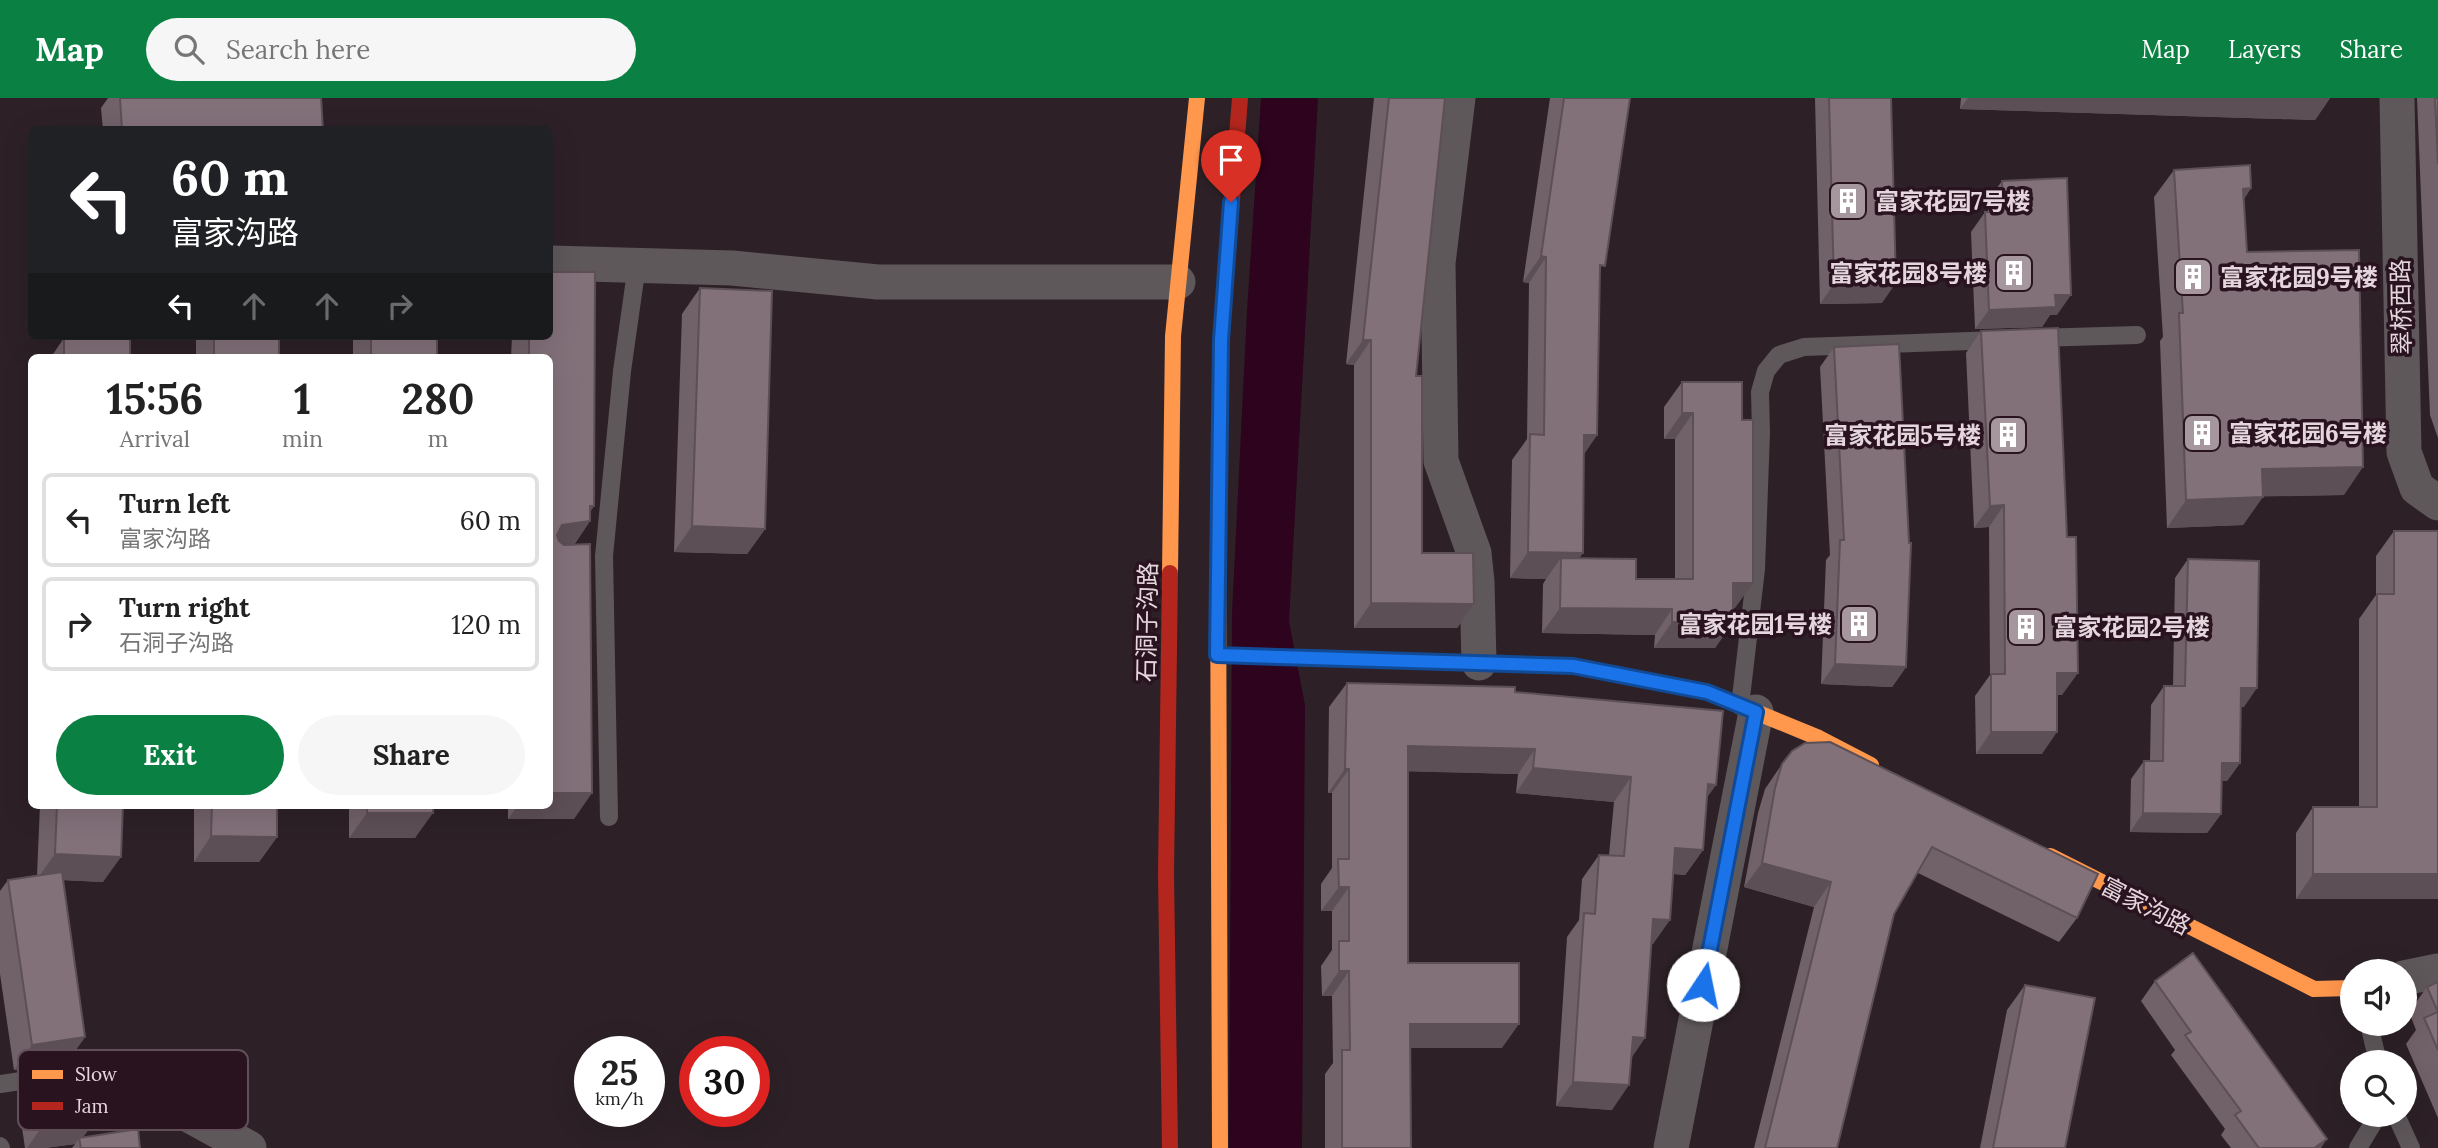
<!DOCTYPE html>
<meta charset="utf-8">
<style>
body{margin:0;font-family:Lora,"Noto Sans SC",serif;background:#f6f6f6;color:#222;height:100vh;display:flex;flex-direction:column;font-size:26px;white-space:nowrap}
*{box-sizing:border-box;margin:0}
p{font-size:23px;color:#767676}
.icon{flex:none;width:38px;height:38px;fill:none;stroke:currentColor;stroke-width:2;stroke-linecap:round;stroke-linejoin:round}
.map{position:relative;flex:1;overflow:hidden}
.drawer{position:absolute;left:28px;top:256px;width:525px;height:455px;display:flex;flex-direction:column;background:#fff;border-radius:10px;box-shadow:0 7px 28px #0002}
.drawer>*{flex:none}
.banner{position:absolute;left:28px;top:28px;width:525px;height:214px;border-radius:10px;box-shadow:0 7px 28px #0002;background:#202124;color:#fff;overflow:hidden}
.tools{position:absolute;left:2340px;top:861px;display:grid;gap:14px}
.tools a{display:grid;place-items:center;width:77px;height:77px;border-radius:50%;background:#fff;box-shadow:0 7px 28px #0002;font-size:35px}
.speed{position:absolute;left:574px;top:938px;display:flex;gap:14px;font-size:35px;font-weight:700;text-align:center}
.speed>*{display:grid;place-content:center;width:91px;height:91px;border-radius:50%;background:#fff;box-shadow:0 7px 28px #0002;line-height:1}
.speed small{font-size:18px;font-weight:400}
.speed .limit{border:10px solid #d22;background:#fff;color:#111}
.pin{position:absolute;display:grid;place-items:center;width:60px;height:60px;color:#fff;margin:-72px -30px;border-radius:50% 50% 50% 0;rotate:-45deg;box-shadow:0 0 7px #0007}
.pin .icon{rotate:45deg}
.me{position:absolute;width:77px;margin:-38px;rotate:11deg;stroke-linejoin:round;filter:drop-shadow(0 0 5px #0008)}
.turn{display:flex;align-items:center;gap:24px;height:147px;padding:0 28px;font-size:32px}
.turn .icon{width:91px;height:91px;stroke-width:2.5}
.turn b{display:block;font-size:49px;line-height:60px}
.lanes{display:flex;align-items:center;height:66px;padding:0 28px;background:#0003;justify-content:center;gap:35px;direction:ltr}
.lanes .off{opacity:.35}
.eta{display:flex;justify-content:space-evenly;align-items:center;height:119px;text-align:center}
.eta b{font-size:42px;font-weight:700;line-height:49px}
.button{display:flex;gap:14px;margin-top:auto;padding:14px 28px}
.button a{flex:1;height:80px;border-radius:42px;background:#0b8043;color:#fff;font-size:28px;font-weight:700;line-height:80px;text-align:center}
.button a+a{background:#f6f6f6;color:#222}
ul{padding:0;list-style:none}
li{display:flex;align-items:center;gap:21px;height:94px;margin:0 14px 10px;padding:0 14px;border:4px solid #e0e0e0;border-radius:10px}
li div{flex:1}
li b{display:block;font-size:26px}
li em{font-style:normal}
header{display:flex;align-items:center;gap:42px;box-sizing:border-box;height:98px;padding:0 35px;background:#0b8043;color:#fff}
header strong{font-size:33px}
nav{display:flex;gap:38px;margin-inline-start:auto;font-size:24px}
.search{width:490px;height:63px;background:#f6f6f6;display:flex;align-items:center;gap:18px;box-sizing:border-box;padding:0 24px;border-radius:38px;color:#767676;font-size:26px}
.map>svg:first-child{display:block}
</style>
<header>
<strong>Map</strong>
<div class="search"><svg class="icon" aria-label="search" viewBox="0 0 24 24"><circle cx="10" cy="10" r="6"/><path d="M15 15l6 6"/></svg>Search here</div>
<nav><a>Map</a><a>Layers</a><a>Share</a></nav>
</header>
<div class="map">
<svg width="2438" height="1050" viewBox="0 0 2438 1050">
<rect width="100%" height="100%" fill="#2d2127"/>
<path fill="#2d031d" d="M1261 0H1318L1289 523 1305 607 1302 1050H1229L1232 515 1247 213Z"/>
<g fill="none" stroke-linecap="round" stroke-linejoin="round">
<g stroke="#5e585b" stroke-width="18">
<path d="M2036 240 2137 237"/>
<path d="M1740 608 1756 471 1761 335 1760 294 1766 273 1779 257 1804 249 1998 242"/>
<path d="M609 719 604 458 622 273 637 167"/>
<path d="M2369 926 2378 964"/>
<path d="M0 986 47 979"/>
<path d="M2396 1017 2411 1050"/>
<path d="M0 1048 1 1050"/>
<path d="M2358 1050 2378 1017"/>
</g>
<g stroke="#5e585b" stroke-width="35">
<path d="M1458 0 1438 165 1441 363 1474 455 1477 484 1479 565"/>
<path d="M2397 0 2404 354 2417 390 2438 405"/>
<path d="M550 165 732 170 878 184H1178"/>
<path d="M2404 880 2438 873"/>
<path d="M85 973 176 1010 249 1050"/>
<path d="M1671 1050 1756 614"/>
</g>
<g stroke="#ff974d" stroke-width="16">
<path d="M1218 452 1220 1050"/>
<path d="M1170 475 1173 238 1197 0"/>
<path d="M1657 584 1707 594 1819 640 1871 667"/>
<path d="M2050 758 2314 891 2352 890"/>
</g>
<g stroke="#b3261e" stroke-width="16">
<path d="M1218 452 1221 242 1240 0"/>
<path d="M1170 475 1166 776 1170 1050"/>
<path d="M1217 557 1573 568 1657 584"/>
</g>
</g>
<g fill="#716169">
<path d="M108 0H321L323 32H103L101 10Z"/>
<path d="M1374 0H1445L1416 278 1422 455 1474 506 1457 530H1354V267L1346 266Z"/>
<path d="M1550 0H1630L1600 175 1597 337 1584 356 1583 455 1579 460 1636 481H1675V341H1664V309L1682 284H1742L1735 510H1733V524L1715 550H1654L1655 537 1542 535 1543 486 1546 481 1510 480 1512 362 1527 341 1529 185 1523 184Z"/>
<path d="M1815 0H1891L1882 205 1820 206Z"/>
<path d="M1961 0H2330L2315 22 1960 11Z"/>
<path d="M2417 0H2438V340L2430 317Z"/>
<path d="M2174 72 2251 90 2244 101 2247 154 2344 397 2263 398 2243 427 2167 430 2160 243 2163 239 2154 99Z"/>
<path d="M2002 83 2057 217H2050L2042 229 1975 231 1971 134 1985 114H1988V102Z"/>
<path d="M700 190 765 431 747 456 674 454 682 216Z"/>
<path d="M1981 233 2062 597H2057L2042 656H1976L1975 598 1990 577 1989 429 1974 430 1966 255Z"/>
<rect x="196" y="238" width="83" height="21"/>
<rect x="353" y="238" width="84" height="21"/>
<path d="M512 238H550L594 408 590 414V423L574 447V721H508V707H550V259H511Z"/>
<path d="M64 240 130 259H51Z"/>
<path d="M1834 249 1909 445 1906 569 1892 589 1821 586 1826 462 1830 457 1820 269Z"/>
<path d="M2394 433H2438V801H2296V735L2313 709H2359V521L2376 497V458Z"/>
<path d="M2188 461 2244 609 2241 608 2240 665 2227 683H2221V716L2207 735 2130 734 2131 681 2144 663H2150L2151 607 2164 588H2173L2175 480Z"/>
<path d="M1347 585 1515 594 1707 700 1703 752 1685 777 1673 776 1653 846H1652L1631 960 1612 1012 1556 1008 1567 839 1579 822 1582 781 1599 757H1609L1614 704 1516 695 1518 676 1408 673V865L1502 950H1411V1050H1325V976L1333 965 1332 898H1322L1321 868 1332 852V813H1321V786L1332 770V695H1328L1329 609Z"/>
<path d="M1782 666 2077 820 2059 844 1918 775 1894 816 1837 1050H1754L1814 809 1744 789 1758 715 1765 691Z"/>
<path d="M40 707H123L103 784 63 782 85 939 67 964 14 972 0 876V793L8 782 37 777Z"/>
<path d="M194 707H277V739L259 764H194Z"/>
<path d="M349 707H433L415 740H349Z"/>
<path d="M2155 883 2321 1050H2231L2221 1037 2225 1031 2171 957 2175 952 2141 903Z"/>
<path d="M2438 884V1020L2406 946 2416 932 2409 914 2427 889Z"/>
<path d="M2025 887 2065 1050H1980L2007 912Z"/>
<path d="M35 969 97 1020 83 1039 140 1050H72L75 1046 45 1050H25L17 995Z"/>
</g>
<g fill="#5c4f55">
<path d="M1968 0H2330L2315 22 1960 11Z"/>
<path d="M2251 90 2232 118 2243 91Z"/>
<path d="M1541 158 1546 159 1529 185 1523 184Z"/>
<path d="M1896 185 1882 205 1820 206 1834 186Z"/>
<path d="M2055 197H2071L2057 217H2050L2042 229 1975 231 1989 212Z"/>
<path d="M1363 242H1371L1354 267 1346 266Z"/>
<path d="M1682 315H1693L1675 341H1664Z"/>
<path d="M1584 337H1597L1579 363Z"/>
<path d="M2363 369 2344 397 2242 399 2262 371Z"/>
<path d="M2263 399 2243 427 2167 430 2186 402Z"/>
<path d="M2004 407 1989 429 1974 430 1990 408Z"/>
<path d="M590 408H594L583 424 590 423 572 449 550 452 562 427Z"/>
<path d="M692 428 765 431 747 456 674 454Z"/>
<path d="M1528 454 1583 455 1565 481 1561 460 1546 481 1510 480Z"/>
<path d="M1733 485H1753L1735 510H1715Z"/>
<path d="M1371 505 1474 506 1457 530H1354Z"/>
<path d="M1560 510 1672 511 1655 537 1542 535Z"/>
<path d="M1672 524H1733L1715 550H1654Z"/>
<path d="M1835 566 1906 569 1892 589 1821 586Z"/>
<path d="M2057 575H2078L2062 597H2042Z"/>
<path d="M2241 590H2257L2244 609 2228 608Z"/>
<path d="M1991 634H2057L2042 656H1976Z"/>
<path d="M1408 648 1535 651 1518 676 1390 673Z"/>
<path d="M2222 665H2240L2227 683H2209Z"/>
<path d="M1533 670 1631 679 1614 704 1516 695Z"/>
<path d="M1345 671H1349L1332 695H1328Z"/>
<path d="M1708 686 1716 687 1699 711Z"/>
<path d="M550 695H592L574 721H508L518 707H550Z"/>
<path d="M367 715H433L415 740H349Z"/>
<path d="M2143 715 2221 716 2207 735 2130 734Z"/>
<path d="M211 738 277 739 259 764H194Z"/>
<path d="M1675 750 1703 752 1685 777 1658 774Z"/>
<path d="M55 756 121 759 103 784 37 781Z"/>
<path d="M1762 765 1831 784 1814 809 1744 789Z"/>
<path d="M2313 776H2438V801H2296Z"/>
<path d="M1339 789H1349L1332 813H1321Z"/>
<path d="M1653 821 1670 822 1653 846 1636 845Z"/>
<path d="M1339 873H1349L1332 898H1322Z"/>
<path d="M1410 926H1519L1502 950H1393Z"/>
<path d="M85 939 67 964 14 972 32 947Z"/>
<path d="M1633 939 1645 940 1628 965Z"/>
<path d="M1573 984 1629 987 1612 1012 1556 1008Z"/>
<path d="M97 1020 80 1043 79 1040 75 1046 45 1050H27L43 1027Z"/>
<path d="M2327 1041 2321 1050H2314Z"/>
</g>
<g fill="#83717a" stroke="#5c4f55" stroke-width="2">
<path d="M120 0H321L323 32H122Z"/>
<path d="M1389 0H1445L1416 278H1422V455H1473L1474 506 1371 505V242H1363Z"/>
<path d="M1564 0H1630L1605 168 1600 167 1597 337H1584L1583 455 1528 454 1530 336 1544 337 1546 159 1541 158Z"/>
<path d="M1829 0H1891L1896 185 1834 186Z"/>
<path d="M2435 0H2438V66Z"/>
<path d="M2250 67 2251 90 2243 91 2247 154 2359 152 2363 369 2262 371 2263 399 2186 402 2179 215H2183L2174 72Z"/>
<path d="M2067 80 2071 197H2055L2056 209 1989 212 1985 114H2003L2002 83Z"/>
<path d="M550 174H595L594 408H590V423L562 427 557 437 559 443 564 447 590 446 592 695H550V259H529V238H550Z"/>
<path d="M700 190 772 193 765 431 692 428Z"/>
<path d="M2058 230 2067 439H2076L2078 575H2057V634H1991V576H2005L2004 407 1990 408 1981 233Z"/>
<rect x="214" y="238" width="65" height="21"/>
<rect x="371" y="238" width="66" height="21"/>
<path d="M64 240 130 241V259H64Z"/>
<path d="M1899 246 1909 445H1911L1906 569 1835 566 1840 442H1844L1834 249Z"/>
<path d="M1682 284H1742V322H1753V485H1733V524H1672V511L1560 510 1561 460 1636 461V481H1693V315H1682Z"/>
<path d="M2394 433H2438V776H2313V709H2377V496H2394Z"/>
<path d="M2188 461 2259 463 2257 590H2241L2240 665H2222L2221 716 2143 715 2144 663H2163L2164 588H2185Z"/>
<path d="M1347 585 1515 589V594L1723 613 1716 687 1708 686 1703 752 1675 750 1670 822 1653 821 1645 940 1633 939 1629 987 1573 984 1584 815 1595 816 1599 757 1624 758 1631 679 1533 670 1535 651 1408 648V865H1519V926H1410L1411 1050H1342V952H1350L1349 873H1339V843H1349V789H1339L1338 761H1349V671H1345Z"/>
<path d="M1830 644 2098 776 2077 820 1932 749 1894 816 1837 1050H1765L1831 784 1762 765 1775 690 1782 666 1792 653 1805 645Z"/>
<path d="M57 707H123L121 759 55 756Z"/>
<path d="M212 707H277V739L211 738Z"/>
<rect x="367" y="707" width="66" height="8"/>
<path d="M62 774 85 939 32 947 8 782Z"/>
<path d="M2193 855 2327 1041 2314 1050H2259L2235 1017 2241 1013 2185 937 2191 934 2155 883Z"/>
<path d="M2438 884V952L2424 920 2438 914 2427 889Z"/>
<path d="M2025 887 2095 900 2065 1050H1993Z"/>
<path d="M138 1031 140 1050H81L79 1040Z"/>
</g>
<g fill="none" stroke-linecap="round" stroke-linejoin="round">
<defs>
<path id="route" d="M1231 104 1221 242 1217 557 1573 568 1707 594 1756 614 1703 887"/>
</defs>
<use href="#route" stroke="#114b97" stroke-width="18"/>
<use href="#route" stroke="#1a73e8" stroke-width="12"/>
</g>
<defs>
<symbol id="building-square" viewBox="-11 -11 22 22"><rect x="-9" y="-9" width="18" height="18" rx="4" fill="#a5979d" stroke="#28131e"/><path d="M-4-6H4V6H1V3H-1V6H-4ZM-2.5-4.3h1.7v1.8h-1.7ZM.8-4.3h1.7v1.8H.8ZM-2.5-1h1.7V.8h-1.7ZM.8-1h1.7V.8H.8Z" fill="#fff"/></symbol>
</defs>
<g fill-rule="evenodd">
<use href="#building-square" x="1826" y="81" width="44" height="44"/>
<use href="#building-square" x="1992" y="153" width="44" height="44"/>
<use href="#building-square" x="2171" y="157" width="44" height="44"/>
<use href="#building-square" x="2180" y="313" width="44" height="44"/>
<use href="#building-square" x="1986" y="315" width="44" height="44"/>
<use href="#building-square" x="1837" y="504" width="44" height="44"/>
<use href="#building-square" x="2004" y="507" width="44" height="44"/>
</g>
<g text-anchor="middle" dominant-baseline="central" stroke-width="7" stroke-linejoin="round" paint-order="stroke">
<g font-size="24" font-weight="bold" fill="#e5d6dd" stroke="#28131e" text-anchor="start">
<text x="1875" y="103">富家花园7号楼</text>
<text x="1987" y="175" text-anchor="end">富家花园8号楼</text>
<text x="2220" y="179">富家花园9号楼</text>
<text x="2229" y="335">富家花园6号楼</text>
<text x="1981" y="337" text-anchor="end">富家花园5号楼</text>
<text x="1832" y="526" text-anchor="end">富家花园1号楼</text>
<text x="2053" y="529">富家花园2号楼</text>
</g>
<g font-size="24" fill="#e5d6dd" stroke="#28131e">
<text transform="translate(2401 209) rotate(-91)">翠桥西路</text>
<text transform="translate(1147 524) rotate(-89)">石洞子沟路</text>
<text transform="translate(2146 808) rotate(27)">富家沟路</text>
</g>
</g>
<rect x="18" y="952" width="230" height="80" rx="10" fill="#28131e" stroke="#614e57" stroke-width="2"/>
<rect x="32" y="972" width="31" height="9" fill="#ff974d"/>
<rect x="32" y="1004" width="31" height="8" fill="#b3261e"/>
<g font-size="19" fill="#e5d6dd">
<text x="75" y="983">Slow</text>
<text x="75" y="1015">Jam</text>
</g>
</svg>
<div class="tools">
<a><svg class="icon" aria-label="sound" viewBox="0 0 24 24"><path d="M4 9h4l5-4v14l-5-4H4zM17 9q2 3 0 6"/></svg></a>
<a><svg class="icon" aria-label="search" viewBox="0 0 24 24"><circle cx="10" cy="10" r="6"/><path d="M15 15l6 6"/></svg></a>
</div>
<div class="speed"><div>25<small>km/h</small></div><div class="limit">30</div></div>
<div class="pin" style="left:1231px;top:104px;background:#d93025"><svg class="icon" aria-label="arrive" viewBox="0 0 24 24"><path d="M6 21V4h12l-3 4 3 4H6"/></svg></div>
<svg class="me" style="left:1703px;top:887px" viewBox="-20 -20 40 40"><circle r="19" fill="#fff"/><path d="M0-13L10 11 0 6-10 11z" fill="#1a73e8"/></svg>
<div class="banner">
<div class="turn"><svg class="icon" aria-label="left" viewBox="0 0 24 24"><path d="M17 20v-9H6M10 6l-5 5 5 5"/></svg><div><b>60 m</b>富家沟路</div></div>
<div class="lanes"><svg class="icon" aria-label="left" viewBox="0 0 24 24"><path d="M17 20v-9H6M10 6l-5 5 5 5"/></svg><svg class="icon off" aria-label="ahead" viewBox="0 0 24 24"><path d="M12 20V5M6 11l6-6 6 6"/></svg><svg class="icon off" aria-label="ahead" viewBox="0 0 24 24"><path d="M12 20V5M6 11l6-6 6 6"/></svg><svg class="icon off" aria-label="right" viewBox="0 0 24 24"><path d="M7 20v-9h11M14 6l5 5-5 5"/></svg></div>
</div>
<section class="drawer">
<div class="eta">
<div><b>15:56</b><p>Arrival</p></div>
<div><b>1</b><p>min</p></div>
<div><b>280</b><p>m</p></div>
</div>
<ul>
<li><svg class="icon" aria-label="left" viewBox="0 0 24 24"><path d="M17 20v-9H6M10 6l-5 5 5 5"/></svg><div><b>Turn left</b><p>富家沟路</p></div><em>60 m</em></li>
<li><svg class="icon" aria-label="right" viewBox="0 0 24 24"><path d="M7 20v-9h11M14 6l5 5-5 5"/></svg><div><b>Turn right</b><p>石洞子沟路</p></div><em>120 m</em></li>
</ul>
<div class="button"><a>Exit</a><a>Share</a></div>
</section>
</div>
